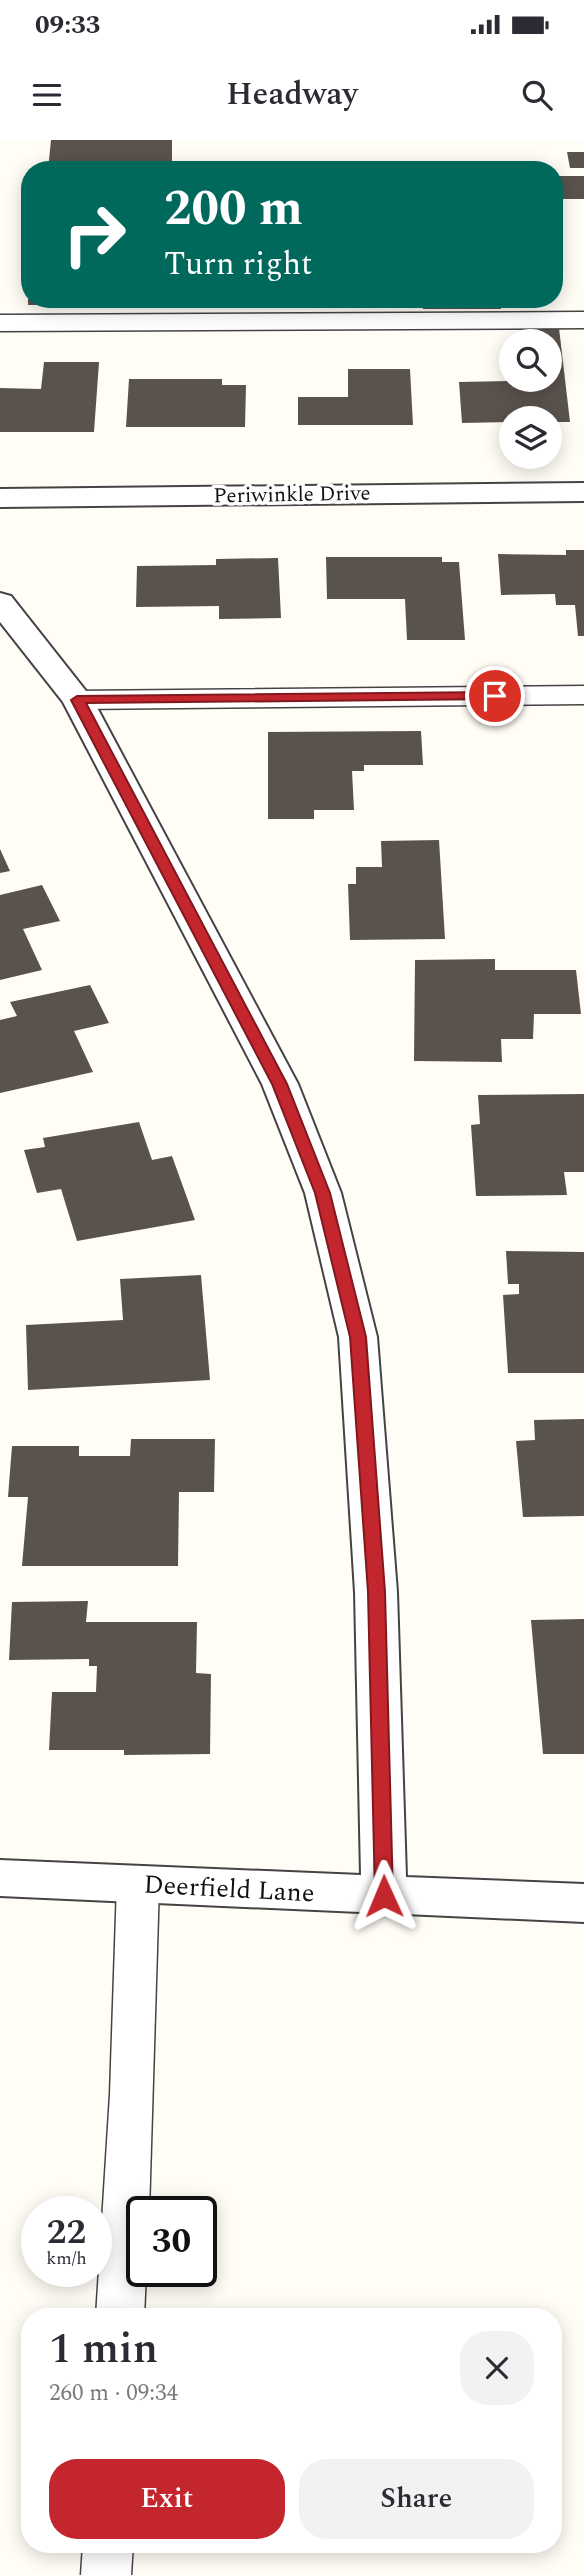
<!DOCTYPE html>
<meta charset="utf-8">
<style>
body{margin:0;font-family:Spectral,serif;background:#f2f2f3;color:#2b2b33;height:100vh;display:flex;flex-direction:column;font-size:26px;white-space:nowrap}
*{box-sizing:border-box;margin:0}
p{font-size:23px;color:#7c7c81}
.icon{flex:none;width:38px;height:38px;fill:none;stroke:currentColor;stroke-width:2;stroke-linecap:round;stroke-linejoin:round}
.map{position:relative;flex:1;overflow:hidden}
.side{position:absolute;left:21px;top:2168px;width:541px;height:245px;display:flex;flex-direction:column;background:#fff;border-radius:28px;box-shadow:0 4px 18px #0003}
.side>*{flex:none}
.guide{position:absolute;left:21px;top:21px;width:542px;height:147px;border-radius:28px;box-shadow:0 4px 18px #0003;background:#00695c;color:#fff;overflow:hidden}
.buttons{position:absolute;left:499px;top:189px;display:grid;gap:14px}
.buttons a{display:grid;place-items:center;width:63px;height:63px;border-radius:50%;background:#fff;box-shadow:0 4px 18px #0003;font-size:35px}
.speed{position:absolute;left:21px;top:2056px;display:flex;gap:14px;font-size:35px;font-weight:700;text-align:center}
.speed>*{display:grid;place-content:center;width:91px;height:91px;border-radius:50%;background:#fff;box-shadow:0 4px 18px #0003;line-height:1}
.speed small{font-size:18px;font-weight:400}
.speed .limit{border:4px solid #111;border-radius:10px;background:#fff;color:#111}
.pin{position:absolute;display:grid;place-items:center;width:60px;height:60px;color:#fff;margin:-30px;border:4px solid #fff;border-radius:50%;box-shadow:0 2px 7px #0007}
.me{position:absolute;width:77px;margin:-38px;rotate:359deg;stroke-linejoin:round;filter:drop-shadow(0 0 5px #0008)}
.turn{display:flex;align-items:center;gap:24px;height:147px;padding:0 28px;font-size:32px}
.turn .icon{width:91px;height:91px;stroke-width:2.5}
.turn b{display:block;font-size:49px;line-height:60px}
.round{display:grid;place-items:center;flex:none;width:74px;height:74px;border-radius:28px;background:#f2f2f3}
.overview{display:flex;align-items:center;justify-content:space-between;height:119px;padding:0 28px}
h1{font-size:42px;font-weight:600;line-height:52px}
.action{display:flex;gap:14px;margin-top:auto;padding:14px 28px}
.action a{flex:1;height:80px;border-radius:28px;background:#c4262e;color:#fff;font-size:28px;font-weight:600;line-height:80px;text-align:center}
.action a+a{background:#f2f2f3;color:#2b2b33}
.status{display:flex;justify-content:space-between;align-items:center;height:49px;padding:0 35px;background:#fff;direction:ltr}
.status svg{height:19px;fill:currentColor}
header{display:flex;justify-content:space-between;align-items:center;height:91px;padding:0 28px;background:#fff;font-size:32px;font-weight:600}
.map>svg:first-child{display:block}
</style>
<div class="status"><b>09:33</b><svg viewBox="0 0 49 12"><path d="M0 12V9h3v3zM5 12V6h3v6zM10 12V3h3v9zM15 12V0h3v12zM26 1h20v11H26zM47 4h2v5h-2z"/></svg></div>
<header><svg class="icon" aria-label="menu" viewBox="0 0 24 24"><path d="M4 6h16M4 12h16M4 18h16"/></svg>Headway<svg class="icon" aria-label="search" viewBox="0 0 24 24"><circle cx="10" cy="10" r="6"/><path d="M15 15l6 6"/></svg></header>
<div class="map">
<svg width="584" height="2435" viewBox="0 0 584 2435">
<rect width="100%" height="100%" fill="#fffdf5"/>
<g fill="#5a524d">
<path d="M51 0H172V30H48Z"/>
<path d="M567 12H584V28H570Z"/>
<rect x="555" y="36" width="29" height="23"/>
<rect x="28" y="159" width="63" height="6"/>
<path d="M422 159H500L501 169H423Z"/>
<path d="M539 188H559L570 282H550V278H511V282L462 283 459 242 550 240V201H540Z"/>
<path d="M44 222H99L94 292H0V248L41 249Z"/>
<path d="M348 229H410L413 285H298V257H348Z"/>
<path d="M129 239H222V245H246L245 287H126Z"/>
<path d="M566 410H584V496H578L575 465H556L555 454 501 455 498 414 566 415Z"/>
<path d="M326 417H442V422H459L465 500H407L405 459H327Z"/>
<path d="M278 418 281 478 219 479V466L136 467 137 426 216 425V419Z"/>
<path d="M421 591 423 625H364V631H352L354 670H314V679H268V592Z"/>
<path d="M439 700 445 799 350 800 348 744H356V727H382L381 701Z"/>
<path d="M0 709 10 731 0 733Z"/>
<path d="M42 745 60 781 23 789 42 830 0 840V755Z"/>
<path d="M495 819V830H576L581 874H534L533 899H501L502 922 414 921 415 820Z"/>
<path d="M90 845 109 883 74 891 93 932 0 953V880L17 876 10 862Z"/>
<path d="M584 954V1032H564L567 1055 476 1056 471 985 480 984 478 955Z"/>
<path d="M139 982 152 1020 172 1016 195 1080 77 1101 61 1049 37 1053 24 1010 45 1007 43 998Z"/>
<path d="M506 1111 584 1112V1233H508L503 1155 519 1154V1144H508Z"/>
<path d="M201 1135 210 1240 28 1250 26 1185 123 1180 120 1139Z"/>
<path d="M584 1279V1376L523 1377 516 1301 535 1300 534 1280Z"/>
<path d="M131 1299H215L214 1352H179L178 1426H22L28 1357H8L12 1306H79V1316H130Z"/>
<path d="M88 1461 86 1482H197L196 1533 211 1534 210 1614 124 1615V1610H49L52 1552H96L97 1526H89V1519L9 1520 12 1462Z"/>
<path d="M584 1479V1614H543L531 1480Z"/>
</g>
<g fill="none" stroke-linecap="round" stroke-linejoin="round">
<defs>
<g id="service">
<path d="M584 172V188L0 191V175Z"/>
<path d="M584 546V564L77 569 66 566 62 560 66 554 77 551Z"/>
<path d="M138 1726 153 1732 159 1744 149 2072H142V2132H146L144 2177H96L110 1954 117 1744 123 1732Z"/>
<path d="M83 2404H133L131 2435H81Z"/>
</g>
<g id="minor">
<path d="M584 343V361L0 367V349Z"/>
<path d="M0 453 11 456 93 560 298 944 341 1053 377 1197 397 1452 406 1737 584 1744V1782L0 1756V1720L361 1735 355 1452 339 1197 305 1053 262 944 63 562 0 482Z"/>
</g>
</defs>
<use href="#service" stroke="#444" stroke-width="3"/>
<use href="#minor" stroke="#444" stroke-width="4"/>
<use href="#service" fill="#fff" fill-rule="evenodd"/>
<use href="#minor" fill="#fff" fill-rule="evenodd"/>
</g>
<path fill="#c4262e" stroke="#7f191e" stroke-width="2" d="M495 552 502 556 500 559 86 563 287 944 330 1053 366 1197 385 1452 393 1756 391 1762 384 1764 378 1762 375 1756 368 1452 350 1197 315 1053 272 944 71 560 77 556Z"/>
<g text-anchor="middle" dominant-baseline="central" stroke-width="7" stroke-linejoin="round" paint-order="stroke">
<g font-size="21" fill="#111" stroke="#fff">
<text transform="translate(292 355) rotate(-1)">Periwinkle Drive</text>
</g>
<g font-size="26" fill="#111" stroke="#fff">
<text transform="translate(229 1749) rotate(3)">Deerfield Lane</text>
</g>
</g>
</svg>
<div class="buttons">
<a><svg class="icon" aria-label="search" viewBox="0 0 24 24"><circle cx="10" cy="10" r="6"/><path d="M15 15l6 6"/></svg></a>
<a><svg class="icon" aria-label="layers" viewBox="0 0 24 24"><path d="M12 4l9 5-9 5-9-5zM3 14l9 5 9-5"/></svg></a>
</div>
<div class="speed"><div>22<small>km/h</small></div><div class="limit">30</div></div>
<div class="pin" style="left:495px;top:556px;background:#d93025"><svg class="icon" aria-label="arrive" viewBox="0 0 24 24"><path d="M6 21V4h12l-3 4 3 4H6"/></svg></div>
<svg class="me" style="left:384px;top:1756px" viewBox="-20 -20 40 40"><path d="M0-17L14 15 0 8-14 15z" fill="#c4262e" stroke="#fff" stroke-width="4"/></svg>
<div class="guide">
<div class="turn"><svg class="icon" aria-label="right" viewBox="0 0 24 24"><path d="M7 20v-9h11M14 6l5 5-5 5"/></svg><div><b>200 m</b>Turn right</div></div>
</div>
<section class="side">
<div class="overview"><div><h1>1 min</h1><p>260 m · 09:34</p></div><a class="round"><svg class="icon" aria-label="close" viewBox="0 0 24 24"><path d="M6 6l12 12M18 6L6 18"/></svg></a></div>
<div class="action"><a>Exit</a><a>Share</a></div>
</section>
</div>
